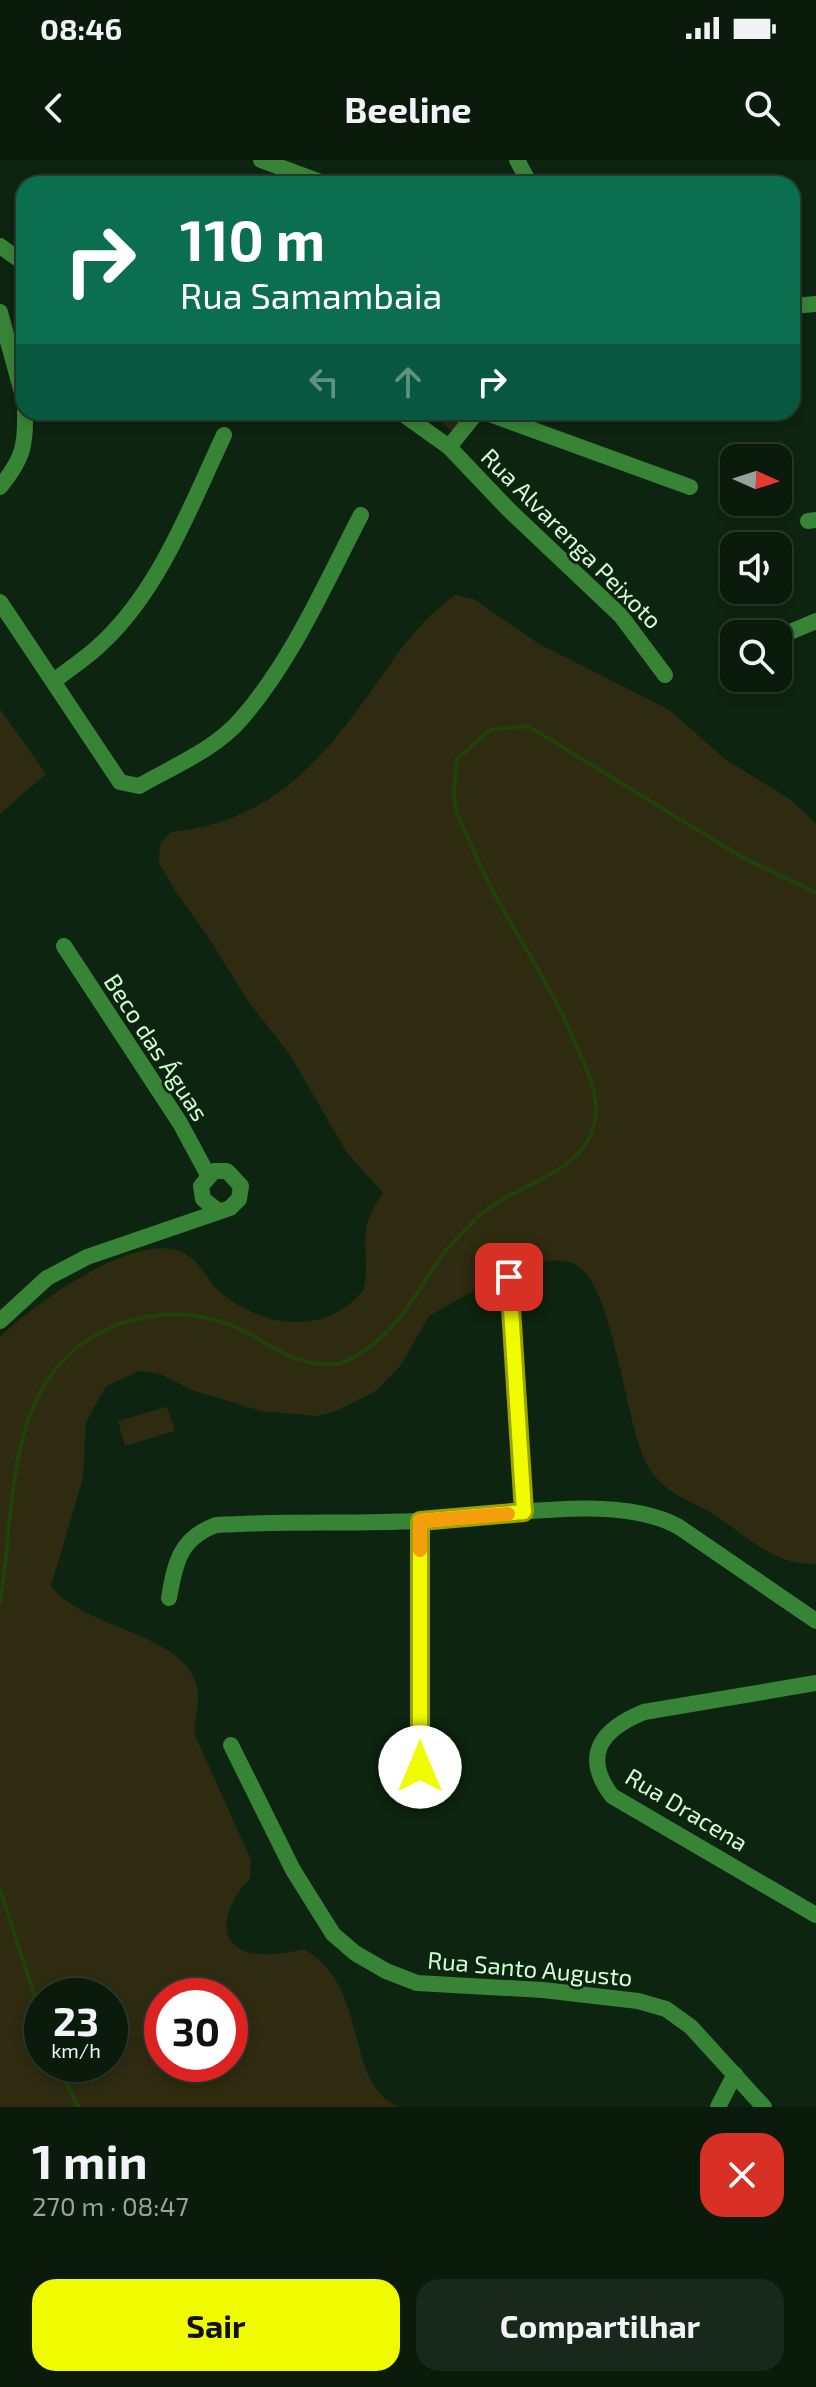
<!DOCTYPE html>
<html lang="pt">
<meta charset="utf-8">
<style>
body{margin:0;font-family:"Exo 2",sans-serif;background:#18281a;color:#f1f3f6;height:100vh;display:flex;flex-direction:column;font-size:30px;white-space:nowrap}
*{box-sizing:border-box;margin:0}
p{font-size:26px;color:#99a19d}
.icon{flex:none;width:44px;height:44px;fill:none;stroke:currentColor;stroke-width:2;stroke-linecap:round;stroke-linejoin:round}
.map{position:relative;height:1947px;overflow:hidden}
.details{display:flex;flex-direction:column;background:#0a1b0c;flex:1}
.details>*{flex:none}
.guide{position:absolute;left:16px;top:16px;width:784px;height:244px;border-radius:24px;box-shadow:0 4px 12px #0003,0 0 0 2px #2a392d;background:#0b6e4f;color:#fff;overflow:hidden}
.needle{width:52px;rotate:93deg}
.fabs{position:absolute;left:720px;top:284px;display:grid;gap:16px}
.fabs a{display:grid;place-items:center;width:72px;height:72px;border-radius:16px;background:#0a1b0c;box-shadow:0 4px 12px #0003,0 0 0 2px #2a392d;font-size:40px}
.speed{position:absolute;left:24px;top:1818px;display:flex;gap:16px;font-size:40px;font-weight:700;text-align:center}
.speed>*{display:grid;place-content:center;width:104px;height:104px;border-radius:50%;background:#0a1b0c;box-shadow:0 4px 12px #0003,0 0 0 2px #2a392d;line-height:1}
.speed small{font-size:20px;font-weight:400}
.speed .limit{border:12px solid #d22;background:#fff;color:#111}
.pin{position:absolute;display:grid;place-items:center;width:68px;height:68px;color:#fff;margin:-34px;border-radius:16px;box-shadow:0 4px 12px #0006}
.me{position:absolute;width:88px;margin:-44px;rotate:0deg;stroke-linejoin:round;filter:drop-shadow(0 0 6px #0008)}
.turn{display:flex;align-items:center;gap:28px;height:168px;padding:0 32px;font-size:36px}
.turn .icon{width:104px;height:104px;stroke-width:2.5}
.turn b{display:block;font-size:56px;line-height:68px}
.lanes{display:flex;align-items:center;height:76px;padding:0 32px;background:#0003;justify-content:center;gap:40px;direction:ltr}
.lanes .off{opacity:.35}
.round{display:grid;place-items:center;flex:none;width:84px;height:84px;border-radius:24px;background:#18281a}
.summary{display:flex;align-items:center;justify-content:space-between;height:136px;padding:0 32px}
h1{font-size:48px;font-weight:700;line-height:60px}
.cta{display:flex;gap:16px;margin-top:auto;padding:16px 32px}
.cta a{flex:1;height:92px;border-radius:24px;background:#f0fb00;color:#111;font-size:32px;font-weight:700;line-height:92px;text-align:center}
.cta a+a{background:#18281a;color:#f1f3f6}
.status{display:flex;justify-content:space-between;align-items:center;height:56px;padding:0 40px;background:#0a1b0c;direction:ltr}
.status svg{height:22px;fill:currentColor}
header{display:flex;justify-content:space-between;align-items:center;height:104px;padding:0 32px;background:#0a1b0c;font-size:36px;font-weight:700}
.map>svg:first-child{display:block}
</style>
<div class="status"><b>08:46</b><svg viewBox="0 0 49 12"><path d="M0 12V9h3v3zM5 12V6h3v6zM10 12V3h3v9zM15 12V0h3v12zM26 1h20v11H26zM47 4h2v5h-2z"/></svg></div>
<header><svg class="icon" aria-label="back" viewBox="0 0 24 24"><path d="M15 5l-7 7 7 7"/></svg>Beeline<svg class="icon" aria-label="search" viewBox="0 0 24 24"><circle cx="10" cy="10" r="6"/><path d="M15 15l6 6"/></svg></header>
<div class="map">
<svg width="816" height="1947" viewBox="0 0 816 1947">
<rect width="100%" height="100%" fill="#0d2410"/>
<g fill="#2e2b10" fill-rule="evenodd">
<path d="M428 252H461L466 256 454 272Z"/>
<path d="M739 342 778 345 777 356Z"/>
<path d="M455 435 474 439 539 484 668 549 725 599 788 638 816 663V1404C776 1406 750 1379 719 1358 695 1341 668 1337 650 1310 624 1270 615 1118 572 1103 547 1094 514 1112 487 1108L477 1129 429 1156 401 1205 376 1231 334 1252 316 1256 261 1251 192 1230 158 1213 140 1211 106 1226 86 1262 83 1318 51 1426C85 1470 183 1472 197 1526 201 1543 193 1558 195 1575L251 1700 250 1719C231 1737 210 1779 247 1792 264 1797 287 1793 304 1789 372 1828 342 1925 400 1947H0V1177C33 1145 133 1071 182 1092 199 1099 206 1119 219 1131 261 1168 328 1177 364 1129 371 1086 354 1073 383 1033L347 993 290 895 248 841 209 778 177 734 159 703 160 684 171 672C274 662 326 596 381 517 402 486 424 457 455 435ZM110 1836V1904H42V1836ZM230 1836V1904H162V1836Z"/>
<path d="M0 549 46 614 0 654Z"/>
<path d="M167 1247 175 1271 125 1286 118 1261Z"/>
</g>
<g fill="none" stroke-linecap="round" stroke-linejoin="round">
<g stroke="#204208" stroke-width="4">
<path d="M0 1443C17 1342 1 1208 119 1164 153 1152 186 1150 222 1162 263 1175 290 1209 337 1204 346 1203 353 1197 361 1193 401 1168 417 1130 444 1093 453 1081 465 1070 476 1059 513 1021 595 1016 596 949 596 926 583 901 574 880 545 811 498 752 470 682 465 671 457 658 455 645 452 632 456 613 457 599L490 570 528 566 740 696 816 733"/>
<path d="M0 1729 42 1859"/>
<path d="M57 1904 78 1947"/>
</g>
<g stroke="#388437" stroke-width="16">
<path d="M261 0 326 24"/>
<path d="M517 0 530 24"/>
<path d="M0 86 24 103"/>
<path d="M792 146 816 144"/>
<path d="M0 152 24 240"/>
<path d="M400 252 449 287 509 350 621 456 665 515"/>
<path d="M484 252 690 327"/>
<path d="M449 287 477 252"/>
<path d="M0 327C22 300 26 287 25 252"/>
<path d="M808 361 816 360"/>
<path d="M0 442 120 622 139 626C174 606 216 589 242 558 293 499 325 424 361 355"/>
<path d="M778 477 816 461"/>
<path d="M54 521C70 508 88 497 102 483 160 429 191 345 224 275"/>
<path d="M64 786 180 963 208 1015"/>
<path d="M509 1117 524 1352"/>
<path d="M0 1161 47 1118 87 1097 230 1048 239 1039 241 1026 227 1011H214L201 1026 203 1039 217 1050"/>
<path d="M169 1438C175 1403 180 1378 216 1365 284 1361 352 1364 419 1361 493 1358 616 1331 679 1367L816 1461"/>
<path d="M816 1523 644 1552C602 1569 581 1595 612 1636L816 1755"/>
<path d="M231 1585 293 1710 333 1774 355 1793 386 1811 417 1823 543 1830 638 1841 666 1849 691 1867 764 1947"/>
<path d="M420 1637V1361"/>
<path d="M718 1947 735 1914"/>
</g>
</g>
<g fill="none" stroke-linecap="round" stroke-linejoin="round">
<defs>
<path id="route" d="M420 1607V1361L524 1352 509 1117"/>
</defs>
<use href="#route" stroke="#9ca300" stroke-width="20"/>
<use href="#route" stroke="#f0fb00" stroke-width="14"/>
<path stroke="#f59e0b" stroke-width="14" d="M420 1390V1361L508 1354"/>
</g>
<g text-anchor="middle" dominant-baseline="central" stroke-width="6" stroke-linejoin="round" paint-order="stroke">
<g font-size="24" fill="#d0ffd3" stroke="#0d2410">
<text transform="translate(572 378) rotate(45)">Rua Alvarenga Peixoto</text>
<text transform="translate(157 887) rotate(57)">Beco das Águas</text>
<text transform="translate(687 1649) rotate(31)">Rua Dracena</text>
<text transform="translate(530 1808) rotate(5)">Rua Santo Augusto</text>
</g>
</g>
</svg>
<div class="fabs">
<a><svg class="needle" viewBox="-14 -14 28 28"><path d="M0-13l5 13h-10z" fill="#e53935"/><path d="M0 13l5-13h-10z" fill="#99a19d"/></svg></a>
<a><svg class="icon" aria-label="sound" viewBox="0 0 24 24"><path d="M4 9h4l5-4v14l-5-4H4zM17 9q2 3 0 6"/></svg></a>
<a><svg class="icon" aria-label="search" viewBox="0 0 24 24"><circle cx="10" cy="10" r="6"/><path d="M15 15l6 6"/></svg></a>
</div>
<div class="speed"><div>23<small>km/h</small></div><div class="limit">30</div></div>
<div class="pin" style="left:509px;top:1117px;background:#d93025"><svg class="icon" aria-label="arrive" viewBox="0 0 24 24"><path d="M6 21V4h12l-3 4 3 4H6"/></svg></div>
<svg class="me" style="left:420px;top:1607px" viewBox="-20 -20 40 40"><circle r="19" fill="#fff"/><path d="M0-13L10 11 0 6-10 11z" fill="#f0fb00"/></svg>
<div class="guide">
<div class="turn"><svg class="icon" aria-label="right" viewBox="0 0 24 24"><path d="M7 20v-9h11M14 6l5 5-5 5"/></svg><div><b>110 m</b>Rua Samambaia</div></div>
<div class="lanes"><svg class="icon off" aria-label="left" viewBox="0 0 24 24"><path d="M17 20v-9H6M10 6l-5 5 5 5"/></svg><svg class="icon off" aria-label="ahead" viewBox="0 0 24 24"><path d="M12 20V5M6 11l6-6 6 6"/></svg><svg class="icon" aria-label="right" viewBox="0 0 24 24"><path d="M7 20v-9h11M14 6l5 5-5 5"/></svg></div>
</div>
</div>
<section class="details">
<div class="summary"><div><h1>1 min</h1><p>270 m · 08:47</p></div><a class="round" style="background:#d93025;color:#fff"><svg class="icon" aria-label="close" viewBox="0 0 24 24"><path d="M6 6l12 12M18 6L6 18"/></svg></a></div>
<div class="cta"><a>Sair</a><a>Compartilhar</a></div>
</section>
